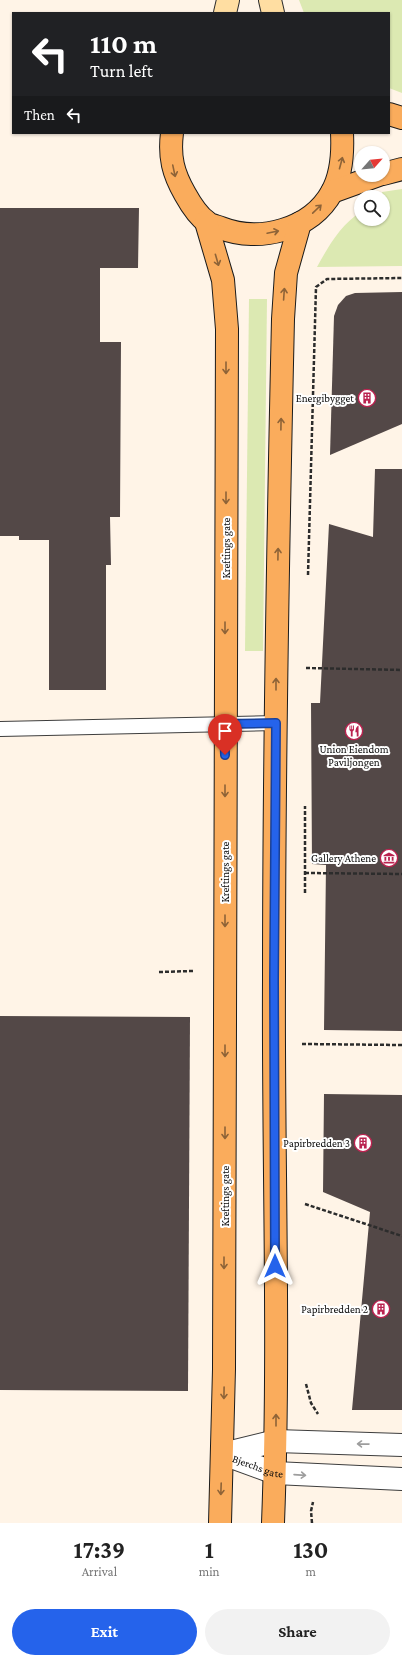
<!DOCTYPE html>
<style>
body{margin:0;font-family:"Crimson Pro",serif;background:#f2f2f2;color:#222;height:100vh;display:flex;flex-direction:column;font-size:15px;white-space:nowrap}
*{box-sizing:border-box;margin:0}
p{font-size:13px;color:#767676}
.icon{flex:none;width:22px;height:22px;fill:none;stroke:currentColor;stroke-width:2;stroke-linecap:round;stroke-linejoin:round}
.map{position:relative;height:1523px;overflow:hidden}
.panel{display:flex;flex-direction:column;background:#fff;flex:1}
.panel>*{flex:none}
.top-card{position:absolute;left:12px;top:12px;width:378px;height:122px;border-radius:0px;box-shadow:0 1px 3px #0004;background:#202124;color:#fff;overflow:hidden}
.needle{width:26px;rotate:63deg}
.tools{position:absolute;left:354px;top:146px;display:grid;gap:8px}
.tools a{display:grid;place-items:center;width:36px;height:36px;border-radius:50%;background:#fff;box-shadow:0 1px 3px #0004;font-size:20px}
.pin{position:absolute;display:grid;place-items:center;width:34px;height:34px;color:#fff;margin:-41px -17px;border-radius:50% 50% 50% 0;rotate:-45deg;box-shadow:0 0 4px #0007}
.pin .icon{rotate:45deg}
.me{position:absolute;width:44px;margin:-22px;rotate:0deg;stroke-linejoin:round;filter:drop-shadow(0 0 3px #0008)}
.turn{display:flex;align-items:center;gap:14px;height:84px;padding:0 12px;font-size:18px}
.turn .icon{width:52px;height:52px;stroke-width:2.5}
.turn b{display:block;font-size:28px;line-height:34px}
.then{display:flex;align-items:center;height:38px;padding:0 12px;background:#0003;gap:8px;font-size:15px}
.eta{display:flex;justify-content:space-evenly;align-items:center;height:68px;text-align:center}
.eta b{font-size:24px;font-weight:700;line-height:28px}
.cta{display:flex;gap:8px;margin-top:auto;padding:8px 12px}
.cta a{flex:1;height:46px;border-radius:24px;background:#2563eb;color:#fff;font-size:16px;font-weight:700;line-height:46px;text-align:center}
.cta a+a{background:#f2f2f2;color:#222}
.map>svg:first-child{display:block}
</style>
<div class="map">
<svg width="402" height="1523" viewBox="0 0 402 1523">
<rect width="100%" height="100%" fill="#fff4e7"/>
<g fill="#dce9b2">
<path d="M299 0H402V93L389 88V13H304Z"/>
<path d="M402 189V266L317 267C328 247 341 224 361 212V219H383L382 192Z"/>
<path d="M249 299H267L263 651H245Z"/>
</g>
<g fill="#534847">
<path d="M0 208H139L138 268H100V342H121L120 517H110L111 565H106V690H49V540H19V536H0Z"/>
<path d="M402 292V424L330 455 334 316 338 305 346 296 355 293Z"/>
<path d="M375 469H402V1031L324 1030 326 865 312 864 311 703H320L329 524 373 537Z"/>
<path d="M0 1016 190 1017 188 1391 0 1390Z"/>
<path d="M324 1094 402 1095V1410H352L370 1212 323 1192Z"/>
</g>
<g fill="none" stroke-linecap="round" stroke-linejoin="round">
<defs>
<path id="service" d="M0 729 276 723"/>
<g id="minor">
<path id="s1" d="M223 1454 275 1473 402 1479"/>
<path d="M223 1454 276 1441 402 1445"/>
</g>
<g id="secondary">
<path d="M270 0 273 13"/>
<path d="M225 13 228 0"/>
</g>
<g id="primary">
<path d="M389 114 402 118"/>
<path d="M172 133C169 157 173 173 185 194 190 203 198 216 207 222 210 225 216 226 221 228 259 243 311 230 332 192 342 174 343 153 342 133"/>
<path d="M383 174 402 169"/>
<path d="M332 192 379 175"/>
<path d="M206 222 223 280 227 329 224 1369 220 1523"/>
<path d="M273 1523C280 1342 273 1160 274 979 274 759 278 539 283 319L286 273 300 223"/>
</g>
</defs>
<use href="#service" stroke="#3d3d3d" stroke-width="16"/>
<use href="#minor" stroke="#3d3d3d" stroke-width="24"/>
<use href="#secondary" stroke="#2c2c2c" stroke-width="24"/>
<use href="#primary" stroke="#1b1b1b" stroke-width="24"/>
<g stroke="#2c2c2c" stroke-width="2.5" stroke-dasharray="4 2" stroke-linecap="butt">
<path d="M308 575 316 287 327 279 402 278"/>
<path d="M306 668 402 670"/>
<path d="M305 873 402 874"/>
<path d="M305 893V806"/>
<path d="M159 972 193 971"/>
<path d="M302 1044 402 1045"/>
<path d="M305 1204 402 1236"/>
<path d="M306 1384 311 1403 318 1414"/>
<path d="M312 1523 311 1511 313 1502"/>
</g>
<use href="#service" stroke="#fff" stroke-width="14"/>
<use href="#minor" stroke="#fff" stroke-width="22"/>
<use href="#secondary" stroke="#ffdea2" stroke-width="22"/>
<use href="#primary" stroke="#faac5c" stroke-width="22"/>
</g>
<defs><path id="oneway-shaft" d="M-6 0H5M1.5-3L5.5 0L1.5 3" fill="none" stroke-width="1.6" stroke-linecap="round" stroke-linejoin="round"/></defs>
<g stroke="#8e6337">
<use href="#oneway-shaft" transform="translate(341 163) rotate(-75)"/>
<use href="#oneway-shaft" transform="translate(174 171) rotate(78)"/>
<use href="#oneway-shaft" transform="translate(317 209) rotate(-44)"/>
<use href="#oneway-shaft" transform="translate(273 232) rotate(-12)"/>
<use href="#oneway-shaft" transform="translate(217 260) rotate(74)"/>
<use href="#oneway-shaft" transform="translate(284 294) rotate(-86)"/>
<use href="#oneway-shaft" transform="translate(226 368) rotate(90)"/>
<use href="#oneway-shaft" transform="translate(281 424) rotate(-89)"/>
<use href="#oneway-shaft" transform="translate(226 498) rotate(90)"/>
<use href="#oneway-shaft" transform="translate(278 554) rotate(-89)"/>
<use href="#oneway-shaft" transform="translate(225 628) rotate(90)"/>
<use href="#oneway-shaft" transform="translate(276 684) rotate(-90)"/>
<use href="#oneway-shaft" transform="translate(225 791) rotate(90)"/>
<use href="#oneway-shaft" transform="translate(225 921) rotate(90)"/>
<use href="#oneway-shaft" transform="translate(225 1051) rotate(90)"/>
<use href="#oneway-shaft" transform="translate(225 1133) rotate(90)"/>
<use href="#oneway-shaft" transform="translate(224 1263) rotate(90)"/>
<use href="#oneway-shaft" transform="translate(224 1393) rotate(91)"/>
<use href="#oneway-shaft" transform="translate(276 1420) rotate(-90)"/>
<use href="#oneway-shaft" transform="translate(221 1489) rotate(92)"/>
</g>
<g stroke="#9d9d9d">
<use href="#oneway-shaft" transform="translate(363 1444) rotate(-179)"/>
<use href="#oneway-shaft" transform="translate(300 1475) rotate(4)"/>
</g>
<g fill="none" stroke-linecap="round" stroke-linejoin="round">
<defs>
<path id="route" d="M225 755 224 724 276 723 274 980 275 1266"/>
</defs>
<use href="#route" stroke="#184099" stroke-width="10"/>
<use href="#route" stroke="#2563eb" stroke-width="7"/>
</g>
<defs>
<symbol id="building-ring" viewBox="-11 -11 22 22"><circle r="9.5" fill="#fff" stroke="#ba224f" stroke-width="1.5"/><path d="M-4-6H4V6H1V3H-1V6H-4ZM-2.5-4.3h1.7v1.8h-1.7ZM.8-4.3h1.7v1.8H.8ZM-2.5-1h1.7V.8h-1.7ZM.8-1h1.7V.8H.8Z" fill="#ba224f"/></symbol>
<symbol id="restaurant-ring" viewBox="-11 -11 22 22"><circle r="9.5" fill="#fff" stroke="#ba224f" stroke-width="1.5"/><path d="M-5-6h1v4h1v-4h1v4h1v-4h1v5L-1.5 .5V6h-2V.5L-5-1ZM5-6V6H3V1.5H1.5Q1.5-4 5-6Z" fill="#ba224f"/></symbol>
<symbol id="museum-ring" viewBox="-11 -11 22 22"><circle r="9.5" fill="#fff" stroke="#ba224f" stroke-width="1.5"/><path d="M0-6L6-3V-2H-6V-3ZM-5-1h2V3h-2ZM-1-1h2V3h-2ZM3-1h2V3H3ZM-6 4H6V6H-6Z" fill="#ba224f"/></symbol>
</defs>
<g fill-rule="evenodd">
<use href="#building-ring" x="357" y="388" width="20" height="20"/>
<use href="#restaurant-ring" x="344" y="721" width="20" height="20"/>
<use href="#museum-ring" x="379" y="848" width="20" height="20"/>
<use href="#building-ring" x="353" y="1133" width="20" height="20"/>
<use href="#building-ring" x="371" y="1299" width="20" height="20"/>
</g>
<g text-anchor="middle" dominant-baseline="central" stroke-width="4" stroke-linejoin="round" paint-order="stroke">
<g font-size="11" fill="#0a0a0a" stroke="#fff" text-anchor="end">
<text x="354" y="398">Energibygget</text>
<text x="354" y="749" text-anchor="middle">Union Eiendom<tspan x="354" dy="13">Paviljongen</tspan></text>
<text x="376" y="858">Gallery Athene</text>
<text x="350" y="1143">Papirbredden 3</text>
<text x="368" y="1309">Papirbredden 2</text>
</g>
<g font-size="11" fill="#0a0a0a" stroke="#fff">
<text transform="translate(226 548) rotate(-90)">Kreftings gate</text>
<text transform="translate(225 872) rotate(-90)">Kreftings gate</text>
<text transform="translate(225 1196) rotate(-90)">Kreftings gate</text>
<text stroke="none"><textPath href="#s1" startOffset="37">Bjerchs gate</textPath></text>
</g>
</g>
</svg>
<div class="tools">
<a><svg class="needle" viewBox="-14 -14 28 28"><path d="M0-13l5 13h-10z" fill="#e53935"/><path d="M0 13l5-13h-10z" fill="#767676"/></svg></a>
<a><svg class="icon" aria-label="search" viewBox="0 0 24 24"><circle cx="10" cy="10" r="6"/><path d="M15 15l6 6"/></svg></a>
</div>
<div class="pin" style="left:225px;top:755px;background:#d93025"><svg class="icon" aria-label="arrive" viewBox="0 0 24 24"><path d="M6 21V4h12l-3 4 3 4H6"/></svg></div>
<svg class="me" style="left:275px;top:1266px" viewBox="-20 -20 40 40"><path d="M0-17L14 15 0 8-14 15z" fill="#2563eb" stroke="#fff" stroke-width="4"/></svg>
<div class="top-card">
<div class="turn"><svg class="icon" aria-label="left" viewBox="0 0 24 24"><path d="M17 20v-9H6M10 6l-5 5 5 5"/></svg><div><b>110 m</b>Turn left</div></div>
<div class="then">Then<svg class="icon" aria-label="left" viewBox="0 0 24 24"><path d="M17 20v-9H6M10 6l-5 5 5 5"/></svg></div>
</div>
</div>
<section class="panel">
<div class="eta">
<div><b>17:39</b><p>Arrival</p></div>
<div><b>1</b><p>min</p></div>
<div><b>130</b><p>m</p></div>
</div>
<div class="cta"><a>Exit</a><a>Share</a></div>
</section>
